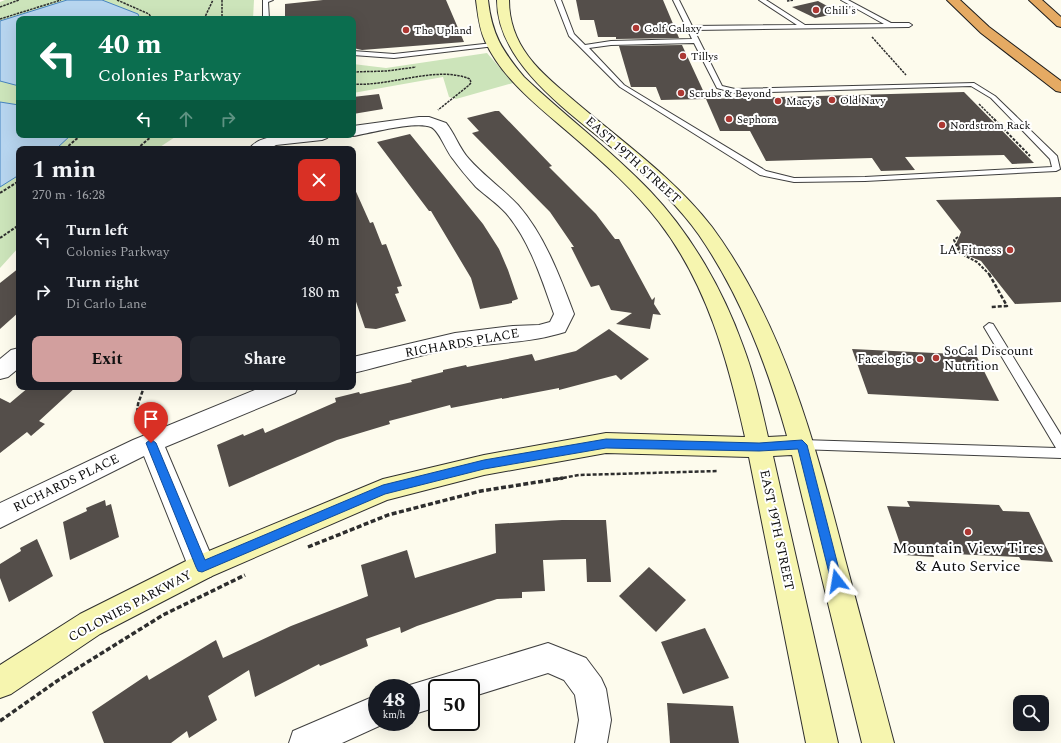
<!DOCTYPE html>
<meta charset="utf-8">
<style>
body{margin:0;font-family:Spectral,serif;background:#20242c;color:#f1f3f6;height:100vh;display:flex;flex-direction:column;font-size:15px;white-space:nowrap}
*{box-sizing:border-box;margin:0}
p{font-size:13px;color:#9ea1a6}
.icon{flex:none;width:22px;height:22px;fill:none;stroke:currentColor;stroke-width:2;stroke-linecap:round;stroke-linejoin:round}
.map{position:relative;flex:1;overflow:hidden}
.side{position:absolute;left:16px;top:146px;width:340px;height:244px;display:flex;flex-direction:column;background:#171b24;border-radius:8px;box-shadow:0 4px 16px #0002}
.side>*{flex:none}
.hud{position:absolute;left:16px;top:16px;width:340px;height:122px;border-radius:8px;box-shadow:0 4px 16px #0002;background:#0b6e4f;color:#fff;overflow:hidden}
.fabs{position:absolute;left:1013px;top:695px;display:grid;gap:8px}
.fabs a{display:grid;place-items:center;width:36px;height:36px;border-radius:8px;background:#171b24;box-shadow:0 4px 16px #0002;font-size:20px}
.speed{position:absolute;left:368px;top:679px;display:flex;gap:8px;font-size:20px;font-weight:700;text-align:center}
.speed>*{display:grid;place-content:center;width:52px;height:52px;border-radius:50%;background:#171b24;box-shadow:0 4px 16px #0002;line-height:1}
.speed small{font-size:10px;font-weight:400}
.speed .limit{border:2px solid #111;border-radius:6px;background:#fff;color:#111}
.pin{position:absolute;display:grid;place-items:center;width:34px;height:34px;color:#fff;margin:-41px -17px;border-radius:50% 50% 50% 0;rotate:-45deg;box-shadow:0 0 4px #0007}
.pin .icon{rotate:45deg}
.me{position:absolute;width:44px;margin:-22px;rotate:346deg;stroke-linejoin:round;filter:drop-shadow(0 0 3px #0008)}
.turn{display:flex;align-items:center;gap:14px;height:84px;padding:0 16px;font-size:18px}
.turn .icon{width:52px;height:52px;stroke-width:2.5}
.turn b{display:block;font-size:28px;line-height:34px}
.lanes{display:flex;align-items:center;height:38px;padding:0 16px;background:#0003;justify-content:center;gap:20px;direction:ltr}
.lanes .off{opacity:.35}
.round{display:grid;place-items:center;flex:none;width:42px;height:42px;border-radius:8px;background:#20242c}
.summary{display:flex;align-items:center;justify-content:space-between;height:68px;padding:0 16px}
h1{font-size:24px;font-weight:700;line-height:30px}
.button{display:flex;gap:8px;margin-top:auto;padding:8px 16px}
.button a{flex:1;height:46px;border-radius:8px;background:#d29f9e;color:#111;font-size:16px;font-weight:700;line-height:46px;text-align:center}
.button a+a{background:#20242c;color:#f1f3f6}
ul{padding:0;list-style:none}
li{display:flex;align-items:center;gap:12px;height:52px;padding:0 16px}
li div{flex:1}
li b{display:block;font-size:15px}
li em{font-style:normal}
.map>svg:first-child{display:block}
</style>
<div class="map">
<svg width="1061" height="743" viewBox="0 0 1061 743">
<rect width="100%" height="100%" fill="#fdfbed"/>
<g fill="#cce4ba">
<path d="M5 0H254L253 19H19V135H178L157 149H19V247L0 268V2Z"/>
<path d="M487 53 513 83 456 99 449 97 443 77 353 93V64L386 68Z"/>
</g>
<g fill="#b7d5ef" stroke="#4683bf">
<path d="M67 0H102L138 14 140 19H19V86L0 81V21Z"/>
<path d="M0 102 19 105V135H71L56 149H19V175L0 187Z"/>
</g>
<g fill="#544e4a">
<path d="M323 0H446L464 42 362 50 353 48V19H285V4Z"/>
<path d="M576 0H663L679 38 616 39V37H598L594 20H580Z"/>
<path d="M818 1 840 13 815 18 792 7Z"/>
<path d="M682 45 707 99 964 92 1034 163 1012 164 1004 155 905 157 915 170 881 171 872 158 766 161 750 131H720L706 99 661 100 656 87H631L619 46Z"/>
<path d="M379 94 383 109 353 114V97Z"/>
<path d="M495 111H499L552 166 549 167 596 214 615 239H619L652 300 655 297 654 304 661 315 653 314 650 329 616 324 632 313 611 310 599 285 591 287 571 247H574L550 212 472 133 479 131 467 118Z"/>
<path d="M410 134 483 224 499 249 508 270 518 299 512 301V303L480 309 471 278 431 211H429L377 142Z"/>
<path d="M353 185 370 223 373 222 382 245 386 244 402 286 397 287 399 293 395 294 406 321 376 329 365 328 353 293Z"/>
<path d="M1061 197V302L1015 304 981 261 966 255 959 249 956 244 961 232 936 200Z"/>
<path d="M19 268V312L0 329V283Z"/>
<path d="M609 329 649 359 621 380 616 375 559 390V388L502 399V398L451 408 450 405 389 421 390 424 337 440 229 487 217 445 243 434 244 436 263 428 265 433 336 402 335 398 359 392 360 394 412 382 411 380 443 372V370L466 365 467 367 532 354 535 361 576 351Z"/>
<path d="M852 349 976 355 999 401 868 394Z"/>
<path d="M29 387H76L39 421 45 424 31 436 27 432 0 453V398L10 403Z"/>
<path d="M105 500 106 506 111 504 119 537 70 560 63 522 87 511 86 508Z"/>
<path d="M907 501 999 505 1003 511 1029 512 1053 562 1021 560 1019 557 933 553 934 557 904 555 887 506 910 507Z"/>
<path d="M562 520H606L611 582H587L586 559 543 560 545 591 522 592V598L497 599 417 626 401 633 400 627 366 639 368 646 320 666 319 664 255 697 249 670 208 696 217 720 189 738 187 731 171 743H104L92 712 147 675 149 680 216 640 223 658 291 626 368 596 361 565 407 550 415 578 496 553 495 524Z"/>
<path d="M37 539 53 576 9 602 0 578V564L21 551 20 548Z"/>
<path d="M649 567 686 600 656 632 619 596Z"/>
<path d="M705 628 729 678 683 694 661 642Z"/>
<path d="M667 703 733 706 739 743H670Z"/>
</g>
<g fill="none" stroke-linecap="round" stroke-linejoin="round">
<defs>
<g id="lane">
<path d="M263 0H273L268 2 269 19H263Z"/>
<path d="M555 0H561L574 34 585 45 611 41 692 39 673 0H679L692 26 797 25 759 0H766L805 25 884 24 841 0H848L891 23H909L912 25 909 27 694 30 722 86 735 89 974 83 995 96 1057 156 1060 169 1056 171 865 181 794 182 760 175 620 87 569 36ZM694 43 717 88 735 93 971 86 991 98 1050 159 1052 167 865 177 794 178 766 171 624 85 589 48 611 45Z"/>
<path d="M493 43 495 44V46L394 58 353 55V51L394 54Z"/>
<path d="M989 323 993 324 1061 435V458L798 449 796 445 798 441 802 440 1056 448 984 327Z"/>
</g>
<g id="street">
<path d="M419 117H429L446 123C455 134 459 148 469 159 484 176 503 189 518 205 545 236 560 277 574 314L565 332C530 343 493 343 457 348 422 354 387 365 353 373V357L455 333 513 326 539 325 550 322 554 314C542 280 530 241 506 213 497 203 486 196 476 187 468 178 460 169 453 159 446 151 439 130 431 127 415 121 371 133 353 136L351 135H353V126Z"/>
<path d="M284 135H330L327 138 322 140 276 145 269 149H249C256 139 272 136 284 135Z"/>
<path d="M19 348V368L8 377 0 379V359L11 350Z"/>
<path d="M262 387H298L295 393 165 447 216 567 212 576 202 580 192 576 144 456 0 528V503L133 440Z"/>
<path d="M548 643 586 658 601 678 606 689 611 720 607 743H575L579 720 575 695 564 680 548 673 471 697V688H437V707L411 715V688H400Z"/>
<path d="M377 695V722H388L342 743H289L293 731Z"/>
</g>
<path id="secondary" d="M476 0H488C492 35 502 50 524 77 565 116 611 150 650 191 691 234 723 290 743 346 754 375 761 406 768 437L787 436C767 365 741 296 699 235 678 205 651 180 623 157 577 117 497 67 497 0H509C509 21 516 40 528 56 542 75 561 89 578 104 624 143 675 179 712 227 784 325 815 443 845 559 861 620 878 682 894 743H862L792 455 773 456 838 743H806L749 457 606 453 484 475 387 500 212 576 100 634 11 694 0 698V665L80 614 192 558 383 479 484 455 606 433 745 437C728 361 707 284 659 222 635 191 605 164 575 138 543 110 503 81 485 41 479 28 478 15 476 0Z"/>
<g id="highway">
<path d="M947 0H960L989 27 1061 81V92L1056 91 981 33Z"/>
<path d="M1029 0H1042L1061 17V27L1057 26Z"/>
</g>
</defs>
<use href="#lane" stroke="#3f3f3f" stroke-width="2"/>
<use href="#street" stroke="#3f3f3f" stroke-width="2"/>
<use href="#secondary" stroke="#2e2e2e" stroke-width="2"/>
<use href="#highway" stroke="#1d1d1d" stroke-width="2"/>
<g stroke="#2e2e2e" stroke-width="1.5" stroke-dasharray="2.5 1" stroke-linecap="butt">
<path d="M117 0 149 14 152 19"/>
<path d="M222 0V19"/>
<path d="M787 1 794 0"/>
<path d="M0 7 19 0"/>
<path d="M0 19 61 0"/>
<path d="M204 19 213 0"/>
<path d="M872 37 906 75"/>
<path d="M353 72 387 71 416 67"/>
<path d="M353 84C390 87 436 65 470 79L471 83 468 86 438 110"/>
<path d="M979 104 995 120"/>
</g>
<g stroke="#2e2e2e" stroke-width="2" stroke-dasharray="3 1.5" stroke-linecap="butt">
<path d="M994 119 1030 156"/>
<path d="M65 149 81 135"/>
<path d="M137 149 153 135"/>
<path d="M0 193 19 181"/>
<path d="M958 237 954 240 960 253 977 262 990 275"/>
<path d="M0 238 19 225"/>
</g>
<g stroke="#2e2e2e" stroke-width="2.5" stroke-dasharray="4 2" stroke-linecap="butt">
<path d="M989 274 1007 306 991 307"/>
<path d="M136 424 138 404 144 387"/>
<path d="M557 479 579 475 718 471"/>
</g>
<g stroke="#2e2e2e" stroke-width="3.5" stroke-dasharray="5 2.5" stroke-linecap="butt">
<path d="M308 547 388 515 481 491 563 478"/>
<path d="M0 721 57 681 163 615 245 575"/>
</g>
<use href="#lane" fill="#fff" fill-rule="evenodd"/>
<use href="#street" fill="#fff" fill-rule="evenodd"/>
<use href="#secondary" fill="#f6f5af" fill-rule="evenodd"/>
<use href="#highway" fill="#e5aa63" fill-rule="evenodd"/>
</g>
<path fill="#1a73e8" stroke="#114b97" d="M151 439 156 443 205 560 383 485 484 460 606 439 759 443 802 440 807 445 842 581 841 585 837 587 832 585 798 449 759 451 606 448 484 469 385 494 202 572 198 571 196 567 146 443Z"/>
<g fill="#ad3833" stroke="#fff" stroke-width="1.5">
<circle cx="816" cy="10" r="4"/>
<circle cx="636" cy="28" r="4"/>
<circle cx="406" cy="30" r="4"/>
<circle cx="683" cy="56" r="4"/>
<circle cx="681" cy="93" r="4"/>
<circle cx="832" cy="100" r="4"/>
<circle cx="778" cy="101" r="4"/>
<circle cx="729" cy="119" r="4"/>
<circle cx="942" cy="125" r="4"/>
<circle cx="1010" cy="250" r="4"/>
<circle cx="936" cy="358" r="4"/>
<circle cx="920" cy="359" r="4"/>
<circle cx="968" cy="532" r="4"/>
</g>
<g text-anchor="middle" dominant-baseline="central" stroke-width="4" stroke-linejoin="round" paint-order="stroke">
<g font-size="11" fill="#0c0c0c" stroke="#fff" text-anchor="start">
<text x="824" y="10">Chili's</text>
<text x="644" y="28">Golf Galaxy</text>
<text x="414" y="30">The Upland</text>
<text x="691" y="56">Tillys</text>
<text x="689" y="93">Scrubs &amp; Beyond</text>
<text x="840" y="100">Old Navy</text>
<text x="786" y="101">Macy's</text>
<text x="737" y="119">Sephora</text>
<text x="950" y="125">Nordstrom Rack</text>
</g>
<g font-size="13" fill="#0c0c0c" stroke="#fff">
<text transform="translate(633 160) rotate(42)">EAST 19TH STREET</text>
<text transform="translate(462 343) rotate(-10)">RICHARDS PLACE</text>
<text transform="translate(66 483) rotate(-26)">RICHARDS PLACE</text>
<text transform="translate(777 530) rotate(78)">EAST 19TH STREET</text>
<text transform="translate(130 606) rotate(-28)">COLONIES PARKWAY</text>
</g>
<g font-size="13" fill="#0c0c0c" stroke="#fff" text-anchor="end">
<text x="1002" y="250">LA Fitness</text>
<text x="944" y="351" text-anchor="start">SoCal Discount<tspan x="944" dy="15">Nutrition</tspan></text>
<text x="912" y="359">Facelogic</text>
</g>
<g font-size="16" fill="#0c0c0c" stroke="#fff">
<text x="968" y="548">Mountain View Tires<tspan x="968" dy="18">&amp; Auto Service</tspan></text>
</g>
</g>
</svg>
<div class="fabs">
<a><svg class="icon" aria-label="search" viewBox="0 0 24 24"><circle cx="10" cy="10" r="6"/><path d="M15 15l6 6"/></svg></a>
</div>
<div class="speed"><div>48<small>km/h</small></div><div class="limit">50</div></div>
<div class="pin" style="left:151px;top:443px;background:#d93025"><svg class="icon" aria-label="arrive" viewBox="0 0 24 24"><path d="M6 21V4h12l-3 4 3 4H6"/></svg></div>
<svg class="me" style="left:837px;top:581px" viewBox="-20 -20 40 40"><path d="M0-17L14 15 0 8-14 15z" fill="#1a73e8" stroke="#fff" stroke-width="4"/></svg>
<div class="hud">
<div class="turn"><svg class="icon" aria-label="left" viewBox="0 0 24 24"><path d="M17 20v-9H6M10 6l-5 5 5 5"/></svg><div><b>40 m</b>Colonies Parkway</div></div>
<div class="lanes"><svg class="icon" aria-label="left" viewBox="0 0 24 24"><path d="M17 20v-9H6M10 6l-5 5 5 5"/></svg><svg class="icon off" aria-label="ahead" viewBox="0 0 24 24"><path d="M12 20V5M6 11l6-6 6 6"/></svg><svg class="icon off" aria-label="right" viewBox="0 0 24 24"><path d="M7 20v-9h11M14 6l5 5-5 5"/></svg></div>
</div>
<section class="side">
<div class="summary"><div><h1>1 min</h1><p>270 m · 16:28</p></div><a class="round" style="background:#d93025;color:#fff"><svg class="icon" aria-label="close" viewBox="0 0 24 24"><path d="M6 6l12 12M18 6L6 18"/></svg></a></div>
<ul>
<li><svg class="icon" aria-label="left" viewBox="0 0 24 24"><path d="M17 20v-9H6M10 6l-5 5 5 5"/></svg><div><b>Turn left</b><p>Colonies Parkway</p></div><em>40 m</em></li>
<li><svg class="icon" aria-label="right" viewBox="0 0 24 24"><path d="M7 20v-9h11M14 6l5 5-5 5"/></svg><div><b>Turn right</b><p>Di Carlo Lane</p></div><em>180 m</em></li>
</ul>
<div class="button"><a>Exit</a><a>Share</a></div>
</section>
</div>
